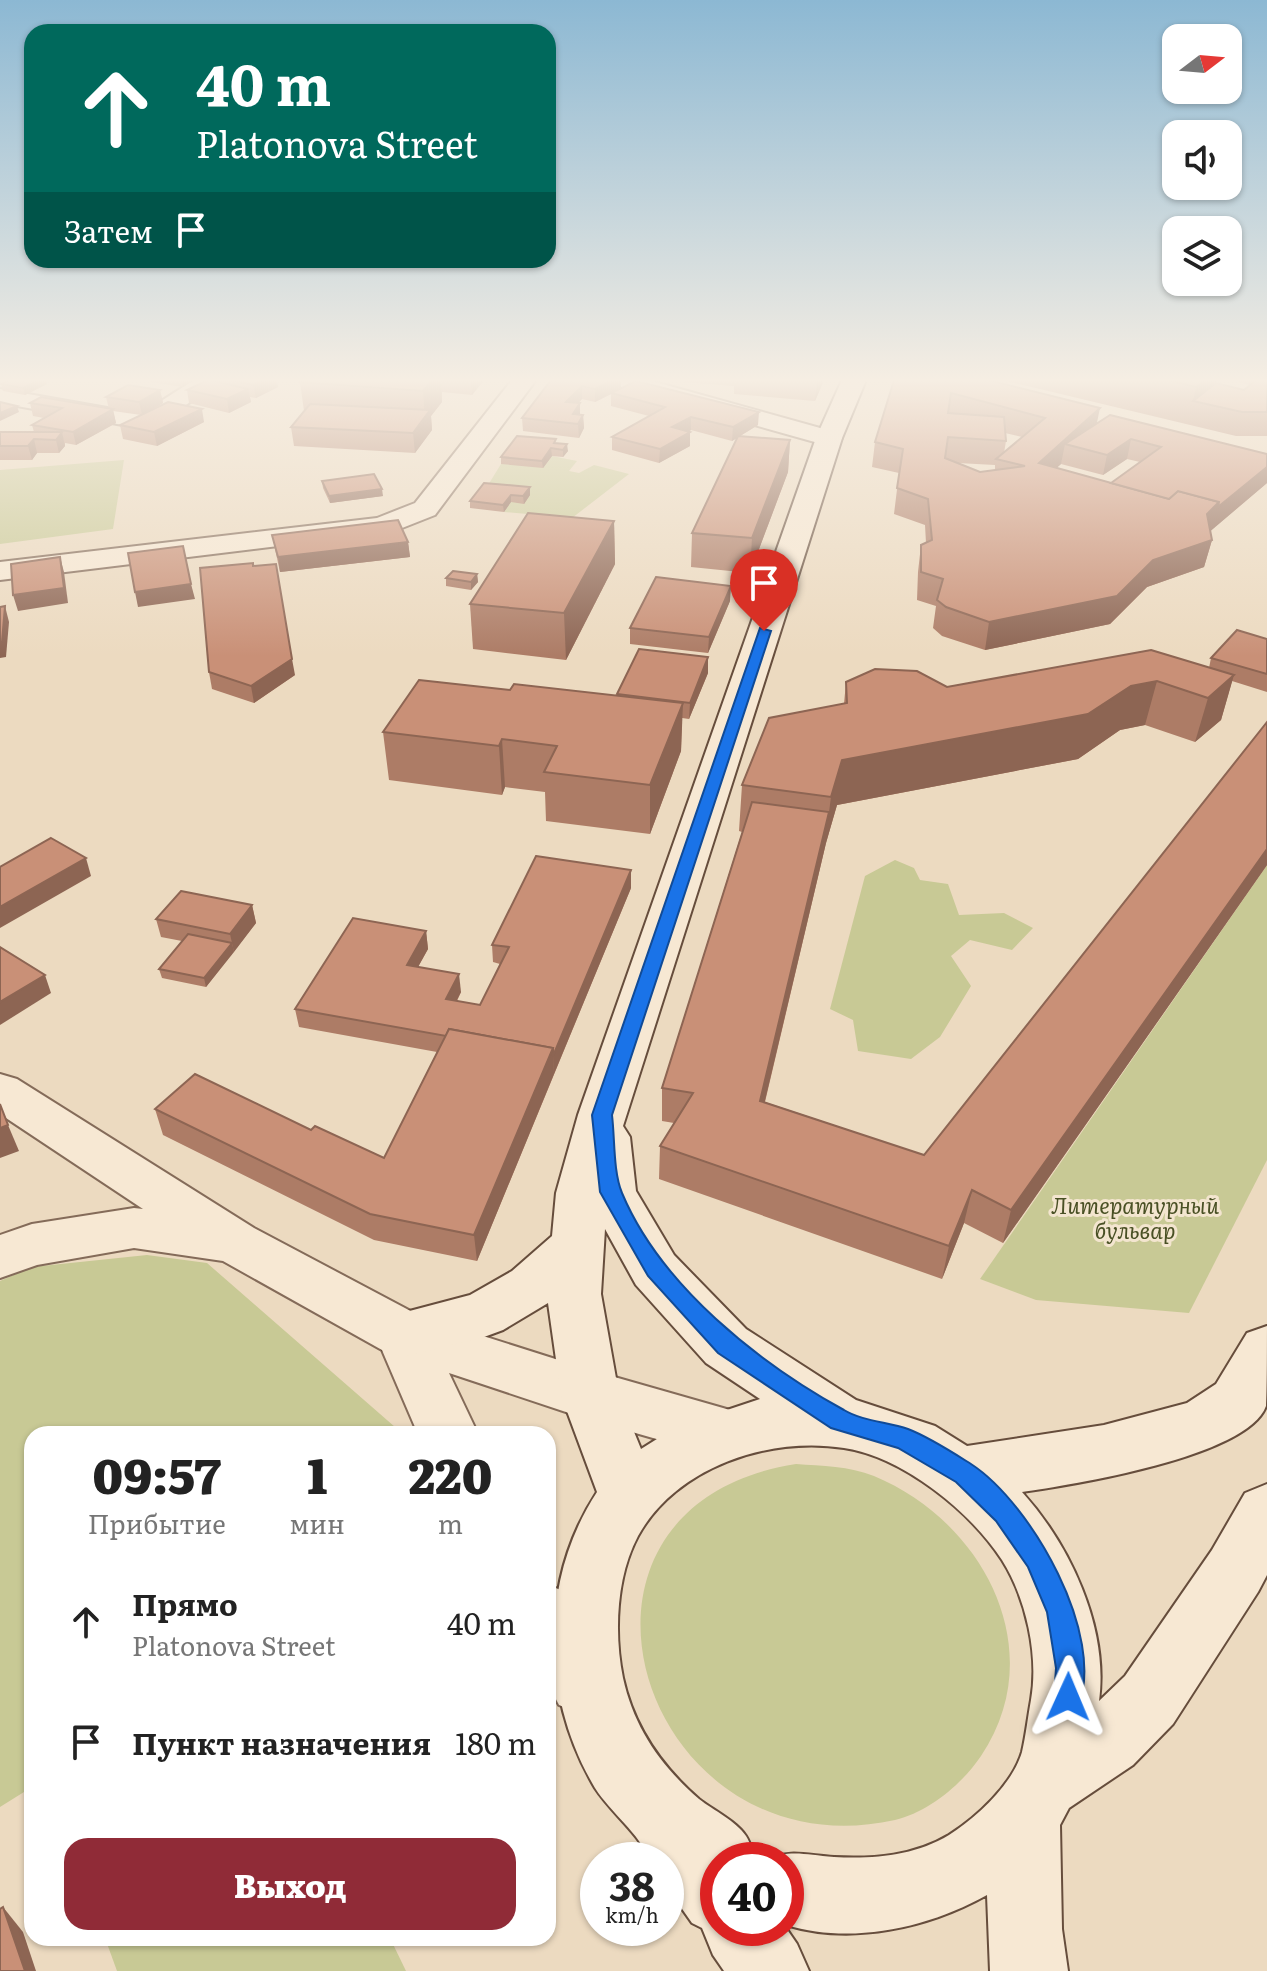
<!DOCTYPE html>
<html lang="ru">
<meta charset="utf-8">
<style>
body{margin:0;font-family:Literata,serif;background:#f2f2f2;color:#222;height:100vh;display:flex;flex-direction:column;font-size:30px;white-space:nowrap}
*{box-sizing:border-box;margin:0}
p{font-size:26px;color:#767676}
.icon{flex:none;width:44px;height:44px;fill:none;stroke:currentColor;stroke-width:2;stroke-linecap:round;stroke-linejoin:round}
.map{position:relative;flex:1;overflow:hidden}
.panel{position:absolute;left:24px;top:1426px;width:532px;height:520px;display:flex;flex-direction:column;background:#fff;border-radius:24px;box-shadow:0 2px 6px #0004}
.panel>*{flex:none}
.guide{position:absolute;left:24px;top:24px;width:532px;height:244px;border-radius:24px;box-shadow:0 2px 6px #0004;background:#00695c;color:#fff;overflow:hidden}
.needle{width:52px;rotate:74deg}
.fabs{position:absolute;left:1162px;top:24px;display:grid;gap:16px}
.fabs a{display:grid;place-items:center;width:80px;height:80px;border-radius:16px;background:#fff;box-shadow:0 2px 6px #0004;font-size:40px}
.speed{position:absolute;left:580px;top:1842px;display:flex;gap:16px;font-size:40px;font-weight:700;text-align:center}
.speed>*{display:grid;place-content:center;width:104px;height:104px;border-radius:50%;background:#fff;box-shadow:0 2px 6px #0004;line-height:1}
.speed small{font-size:20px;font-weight:400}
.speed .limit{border:12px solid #d22;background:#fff;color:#111}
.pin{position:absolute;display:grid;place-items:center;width:68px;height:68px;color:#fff;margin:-82px -34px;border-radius:50% 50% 50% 0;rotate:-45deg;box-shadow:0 0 8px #0007}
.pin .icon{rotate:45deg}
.me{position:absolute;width:88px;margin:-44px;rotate:1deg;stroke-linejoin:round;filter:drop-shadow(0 0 6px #0008)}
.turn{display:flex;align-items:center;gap:28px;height:168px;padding:0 40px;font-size:36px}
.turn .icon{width:104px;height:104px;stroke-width:2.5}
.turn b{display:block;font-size:56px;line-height:68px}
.then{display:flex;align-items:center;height:76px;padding:0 40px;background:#0003;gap:16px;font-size:30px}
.eta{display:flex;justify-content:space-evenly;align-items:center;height:136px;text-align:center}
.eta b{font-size:48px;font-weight:800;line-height:56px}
.action{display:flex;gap:16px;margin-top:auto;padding:16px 40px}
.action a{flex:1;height:92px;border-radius:24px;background:#902b37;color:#fff;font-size:32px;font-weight:800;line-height:92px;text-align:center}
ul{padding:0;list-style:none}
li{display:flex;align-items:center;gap:24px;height:120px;padding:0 40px}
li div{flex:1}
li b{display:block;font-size:30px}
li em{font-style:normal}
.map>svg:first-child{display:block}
</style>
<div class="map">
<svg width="1267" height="1971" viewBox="0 0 1267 1971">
<rect width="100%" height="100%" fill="#ecdac0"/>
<g fill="#c8c995">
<path d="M552 456 577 461 569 471 579 473 594 465 629 474 572 518 504 512 511 502 485 490 501 464Z"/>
<path d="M124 460 113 529 0 544V470Z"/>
<path d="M895 860 914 868 920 880 948 884 959 915 1004 913 1033 928 1012 950 970 940 951 956 971 986 940 1037 911 1059 858 1051 853 1020 830 1009 865 876Z"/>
<path d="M1267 865V1160L1189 1313 1036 1300 980 1279Z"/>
<path d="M147 1255 207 1263 403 1434H32V1787L0 1807V1281L32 1267Z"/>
<path d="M796 1464C822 1466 849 1466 874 1476 983 1521 1052 1650 981 1756 962 1784 929 1812 895 1820 642 1876 524 1507 796 1464Z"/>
<path d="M105 1938H390L406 1971H117Z"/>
</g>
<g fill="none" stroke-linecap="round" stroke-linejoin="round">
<defs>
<g id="street">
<path d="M194 380H222L154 427 145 429 0 403V389L141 414Z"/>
<path d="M512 380H536L435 515 392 532 0 580V562L377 518 415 503Z"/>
<path d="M609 380H648L838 433 842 438 838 443 829 446 612 385Z"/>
<path d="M0 1074 17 1079 254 1228 420 1316 590 1370 744 1414 753 1432 744 1450 723 1458 590 1420 449 1373 478 1434H418L382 1350 223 1261 134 1248 37 1265 0 1278V1235L32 1224 134 1208 143 1209 0 1114Z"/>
<path d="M548 1585 571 1594 617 1681 607 1705 583 1715 559 1705 548 1684Z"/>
</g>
<path id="secondary" d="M842 380H866L842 438 623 1126 630 1137 636 1191 674 1255 746 1329 856 1400 935 1426 967 1446 1104 1425 1187 1403 1216 1384 1247 1333 1267 1326C1267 1344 1267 1392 1266 1406 1248 1457 1071 1485 1022 1492 1070 1545 1109 1628 1099 1701L1125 1676 1212 1550 1245 1493 1267 1484V1575L1258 1592 1173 1724 1133 1765 1069 1808 1060 1825 1062 1929 1068 1971H990L987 1895C928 1928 852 1945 786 1925V1860H764C791 1849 805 1855 834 1857 874 1859 914 1856 949 1835 977 1817 1012 1785 1022 1752 1026 1735 1028 1716 1031 1700 1039 1655 1026 1598 1002 1560 970 1511 903 1457 844 1448 769 1436 676 1467 638 1536 616 1577 614 1634 623 1678 634 1728 661 1766 699 1799 713 1810 736 1821 746 1836 750 1842 753 1852 756 1860H718V1928H786L797 1944 809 1971H724L713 1955 702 1928 692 1923 666 1886V1860H650C639 1833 611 1813 595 1788 541 1696 539 1581 597 1492L561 1395 548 1303 503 1330 484 1337 403 1357 383 1350 375 1334 383 1318 470 1295 512 1271 552 1236 556 1193 578 1115 816 438ZM605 1229 636 1285 706 1363 760 1399 676 1427 641 1449 619 1395 601 1294Z"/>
</defs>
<use href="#street" stroke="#846b59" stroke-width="4"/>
<use href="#secondary" stroke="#664d3c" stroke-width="4"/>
<use href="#street" fill="#f7e8d3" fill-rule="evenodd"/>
<use href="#secondary" fill="#f7e8d3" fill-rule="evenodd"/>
</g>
<g fill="#ad7c66" fill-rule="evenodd">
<path d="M151 380H194L183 387 151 382Z"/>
<path d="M215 380H277L278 387 256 398 250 397 251 402 229 413 189 403 187 390Z"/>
<path d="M301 380H484L472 395 442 392V402L431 416 432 430 415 453 294 446 291 427 304 411 300 382Z"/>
<path d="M551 380H621V388L758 425 740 436 790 440 788 472 750 573 691 567 692 533 737 438 732 441 691 430 688 432H690V446L659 463 612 450V437L649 416 611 406V394L595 402 582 399 578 403H580V415H583L584 428 579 438 523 431 522 418Z"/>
<path d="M684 380H824L815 401 734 394V386L684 382Z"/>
<path d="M894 380 1097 423 1267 483 1210 531 1212 540 1204 567 1147 587 1110 624 985 650 942 636 933 628 936 606 917 600 918 572 921 545 926 543 925 525 894 514 899 473 872 467 875 442ZM1005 433 1022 437 1004 453 1006 441ZM1127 459 1140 462 1111 483 1056 468 1061 464 1103 475ZM958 463 995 465V470L980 472Z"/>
<path d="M1002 380H1217L1216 383 1244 390 1250 385 1238 382 1239 380H1267V436H1236Z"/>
<path d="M1 384H47L25 395 3 391Z"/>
<path d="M160 390 163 403 150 411 204 422 157 446 123 439 120 425 141 415 113 411 116 423 76 445 65 443V446L59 453H37L32 460H0V432H34L32 425 44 418 33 416 30 403 109 409 106 397Z"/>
<path d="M556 443 568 451 563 457 552 456 543 468 501 464V457Z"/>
<path d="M322 481 383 496 330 503 323 488Z"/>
<path d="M484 483 530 495 524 504 511 502 504 512 470 508V501Z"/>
<path d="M614 521 615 564 566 660 473 649 470 604Z"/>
<path d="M272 535 408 542 410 557 280 572Z"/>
<path d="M477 574 478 582 471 590 446 586V578Z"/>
<path d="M730 601 708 653 630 644V628Z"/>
<path d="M1267 639V692L1232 681 1221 720 1195 742 1145 725 1120 730 1078 759 837 805 826 843 765 1102 924 1155 1267 722V865L1003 1243 964 1223 942 1279 659 1179 660 1146 674 1123 662 1121V1088L742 832 739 831 742 785 844 704 846 682 947 687 1209 668 1211 658Z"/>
<path d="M708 657V673L689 719 682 718 681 751 650 834 546 821 545 792 505 787 502 795 389 780 383 732 510 690 617 696V694Z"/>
<path d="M209 672 295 675 254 703 212 689Z"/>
<path d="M631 888 477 1261 374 1240 163 1135 155 1109 311 1130 384 1158 437 1052 299 1027 295 1009 426 931 428 949 418 967 461 992 457 1001 480 1005 500 964 493 962 492 945Z"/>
<path d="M252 905 256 923 206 987 162 978 159 969 182 941 161 937 156 919Z"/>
</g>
<g fill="#8d6553">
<path d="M39 380H46L47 384 25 395 23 388Z"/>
<path d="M182 380H194L183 387Z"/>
<path d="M263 380H277L278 387 256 398 253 385Z"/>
<path d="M432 380H441L442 402 431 416 432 430 415 453 413 433 425 418 423 391Z"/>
<path d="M472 380H484L472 395 471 382Z"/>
<path d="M612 380H621V389L595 402V389Z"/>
<path d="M817 380H824L815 401Z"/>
<path d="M1205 380H1217L1211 405 1193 401 1196 387Z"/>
<path d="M582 386V399L567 415 566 402Z"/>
<path d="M248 389 251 402 229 413 227 399Z"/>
<path d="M160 390 163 403 142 415 139 402Z"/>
<path d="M580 403V417L573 414Z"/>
<path d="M17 406 19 412 0 421V413Z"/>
<path d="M1100 408 1095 432 1065 444 1061 464 1034 489 1039 463Z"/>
<path d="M113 409 116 423 76 445 73 432Z"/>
<path d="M202 409 204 422 157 446 154 432Z"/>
<path d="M759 412 758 425 732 441 733 427Z"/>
<path d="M583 415 584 428 579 438 578 424Z"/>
<path d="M691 417V430L672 441V427Z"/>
<path d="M62 432 65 446 59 453 56 440Z"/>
<path d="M690 432V446L659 463 660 449Z"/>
<path d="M34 439 37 453 32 460 28 446Z"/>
<path d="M1131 439 1127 459 1103 475 1107 455Z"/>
<path d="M790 440 788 472 750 573 752 538Z"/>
<path d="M567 444 568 451 563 457V450Z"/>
<path d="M551 448 552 456 543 468 542 461Z"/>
<path d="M1267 467V483L1200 540 1207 514 1219 502Z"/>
<path d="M530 487V495L524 504 523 496Z"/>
<path d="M382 489 383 496 330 503 329 496Z"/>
<path d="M511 495V502L504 512 503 505Z"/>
<path d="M614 521 615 564 566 660 564 613Z"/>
<path d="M1212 540 1204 567 1147 587 1110 624 985 650 989 622 1153 560Z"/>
<path d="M408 542 410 557 280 572 278 557Z"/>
<path d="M60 557 64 572 68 603 18 611 13 595Z"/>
<path d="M477 574 478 582 471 590V582Z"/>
<path d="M191 584 195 599 138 607 135 592Z"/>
<path d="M731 586 730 601 708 653 709 637Z"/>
<path d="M5 606 9 622 6 657 0 658V642Z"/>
<path d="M708 657V673L689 719 690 703Z"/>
<path d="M292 659 295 675 254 703 251 686Z"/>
<path d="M1234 675 1221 720 1195 742 1208 698Z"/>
<path d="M1157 681 1145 725 1120 730 1078 759 837 805 826 843 757 1134 760 1101 829 812 831 797 842 760 1131 686Z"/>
<path d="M683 703 681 751 650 834V785Z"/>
<path d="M502 739 505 787 502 795 499 746Z"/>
<path d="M1267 849V865L1003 1243 1011 1210Z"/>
<path d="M86 858 91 876 0 928V907Z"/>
<path d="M631 870V888L554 1074 553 1056Z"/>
<path d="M252 905 256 923 234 952 230 934Z"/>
<path d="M426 931 428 949 409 983 407 965Z"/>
<path d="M232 943 234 952 206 987 204 978Z"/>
<path d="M459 974 461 992 448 1017 446 999Z"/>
<path d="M45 975 51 993 0 1025V1002Z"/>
<path d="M553 1048 554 1074 477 1261 474 1235Z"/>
<path d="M8 1125 19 1151 0 1158V1128Z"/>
<path d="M972 1190 964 1223 942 1279 949 1246Z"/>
<path d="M3 1907 23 1932 36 1971H25Z"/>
</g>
<g fill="#c99077" stroke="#8d6553" stroke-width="2" fill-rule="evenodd">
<path d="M9 380H39L23 388 1 384Z"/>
<path d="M208 380H210L248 389 227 399 187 390Z"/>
<path d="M232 380H263L253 385Z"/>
<path d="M301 380H432L423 391 300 382Z"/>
<path d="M551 380H612L595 389 582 386 566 402 580 403 573 414 583 415 578 424 522 418Z"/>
<path d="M894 380H988L1100 408 1039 463 1169 499 1178 491 1219 502 1207 514 1212 540 1153 560 1117 596 989 622 946 607 937 600 943 579 921 572V545L932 540 928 499 897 488 903 449 875 442ZM951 393 1045 418 996 459 1025 466 980 472 945 458 948 437 1006 441 1004 417 948 413Z"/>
<path d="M1169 380H1205L1196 387Z"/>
<path d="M1256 380H1267V412H1242L1193 401 1216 383 1244 390Z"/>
<path d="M636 381 759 412 733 427 691 417 672 427 690 432 660 449 612 437 665 407 611 393Z"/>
<path d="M128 385 160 390 139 402 106 397Z"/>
<path d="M41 397 113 409 73 432 32 425 62 408 30 403Z"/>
<path d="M0 402 17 406 0 413Z"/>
<path d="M168 402 202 409 154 432 120 425Z"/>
<path d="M310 404 430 410 413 433 291 427Z"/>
<path d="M1110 415 1267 454V467L1218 507 1219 502 1178 491 1169 499 1111 483 1161 447 1131 439 1107 455 1065 444Z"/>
<path d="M0 432H62L56 440 34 439 28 446H0Z"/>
<path d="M517 436 556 439 554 443 567 444 563 450 551 448 542 461 501 457Z"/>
<path d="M738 436 790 440 752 538 692 533Z"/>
<path d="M374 474 382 489 329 496 322 481Z"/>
<path d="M484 483 530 487 523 496 511 495 503 505 470 501Z"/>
<path d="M528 513 614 521 564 613 470 604Z"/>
<path d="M398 520 408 542 278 557 272 535Z"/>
<path d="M183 546 191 584 135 592 128 553Z"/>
<path d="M60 557 64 588 13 595 11 564Z"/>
<path d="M253 563V566L276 564 292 659 251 686 209 672 200 568Z"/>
<path d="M453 571 477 574 471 582 446 578Z"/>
<path d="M656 577 731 586 709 637 630 628Z"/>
<path d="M5 606 2 642H0V607Z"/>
<path d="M1237 630 1267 639V674L1211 658Z"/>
<path d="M639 649 708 657 690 703 617 694Z"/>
<path d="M1151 650 1234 675 1208 698 1157 681 1131 686 1088 714 842 760 831 797 742 785 769 718 847 703 846 682 875 669 917 671 947 687Z"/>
<path d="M419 680 510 690 514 684 683 703 650 785 544 772 557 746 502 739 499 746 383 732Z"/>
<path d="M1267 722V849L1011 1210 972 1190 949 1246 660 1146 693 1093 662 1088 752 802 829 812 760 1101 924 1155Z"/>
<path d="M51 838 86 858 0 907V867Z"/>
<path d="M536 856 631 870 553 1056V1048L449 1029 446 1036 295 1009 353 918 426 931 407 965 459 974 446 999 480 1005 509 947 492 945Z"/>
<path d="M181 891 252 905 230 934 156 919Z"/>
<path d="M188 934 232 943 204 978 159 969Z"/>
<path d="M0 947 45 975 0 1002Z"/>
<path d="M449 1029 553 1048 474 1235 370 1214 155 1109 195 1074 311 1130 315 1126 384 1158Z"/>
<path d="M0 1104 8 1125 0 1128Z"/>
<path d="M3 1907 25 1971H0V1909Z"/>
</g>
<linearGradient id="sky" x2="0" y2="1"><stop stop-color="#8cb8d3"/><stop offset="0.58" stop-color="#f6eee3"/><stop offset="1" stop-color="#f6eee3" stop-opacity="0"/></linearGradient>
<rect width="1267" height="656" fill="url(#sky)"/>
<path fill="#1a73e8" stroke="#114b97" stroke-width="2" d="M760 628 771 631 612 1115C615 1139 613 1171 622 1193 661 1286 759 1363 844 1410 862 1421 887 1422 908 1429 929 1437 952 1452 971 1464 1031 1503 1107 1636 1078 1707L1068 1711 1058 1707 1054 1697 1056 1668 1047 1612 1028 1567 996 1521 956 1482 898 1448 831 1428 718 1353 648 1276 600 1192 592 1115Z"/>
<g text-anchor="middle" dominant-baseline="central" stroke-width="6" stroke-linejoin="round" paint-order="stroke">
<g font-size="22" font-style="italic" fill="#495024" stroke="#f3e5cf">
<text x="1135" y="1204">Литературный<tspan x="1135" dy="25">бульвар</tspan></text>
</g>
</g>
</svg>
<div class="fabs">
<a><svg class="needle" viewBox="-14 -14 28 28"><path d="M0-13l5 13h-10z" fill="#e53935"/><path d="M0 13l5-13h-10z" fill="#767676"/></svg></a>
<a><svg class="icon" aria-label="sound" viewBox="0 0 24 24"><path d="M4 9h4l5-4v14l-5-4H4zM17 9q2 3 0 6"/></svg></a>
<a><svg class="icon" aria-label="layers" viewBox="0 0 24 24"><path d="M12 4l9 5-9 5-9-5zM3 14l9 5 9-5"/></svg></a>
</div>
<div class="speed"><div>38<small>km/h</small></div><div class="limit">40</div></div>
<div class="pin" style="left:764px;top:631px;background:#d93025"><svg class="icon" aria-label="arrive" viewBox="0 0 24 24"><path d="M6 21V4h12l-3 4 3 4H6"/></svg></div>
<svg class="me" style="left:1068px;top:1697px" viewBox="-20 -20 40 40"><path d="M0-17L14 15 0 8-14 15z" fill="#1a73e8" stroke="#fff" stroke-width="4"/></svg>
<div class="guide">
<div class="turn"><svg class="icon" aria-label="ahead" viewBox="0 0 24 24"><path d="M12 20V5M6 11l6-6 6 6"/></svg><div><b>40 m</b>Platonova Street</div></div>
<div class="then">Затем<svg class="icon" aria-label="arrive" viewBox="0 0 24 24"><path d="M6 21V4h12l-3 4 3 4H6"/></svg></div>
</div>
<section class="panel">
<div class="eta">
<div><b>09:57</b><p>Прибытие</p></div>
<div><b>1</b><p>мин</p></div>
<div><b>220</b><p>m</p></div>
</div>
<ul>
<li><svg class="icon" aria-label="ahead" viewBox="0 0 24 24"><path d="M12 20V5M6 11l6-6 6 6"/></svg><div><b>Прямо</b><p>Platonova Street</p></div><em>40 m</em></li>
<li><svg class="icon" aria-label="arrive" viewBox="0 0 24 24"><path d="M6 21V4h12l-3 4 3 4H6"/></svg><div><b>Пункт назначения</b></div><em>180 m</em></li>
</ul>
<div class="action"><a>Выход</a></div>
</section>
</div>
